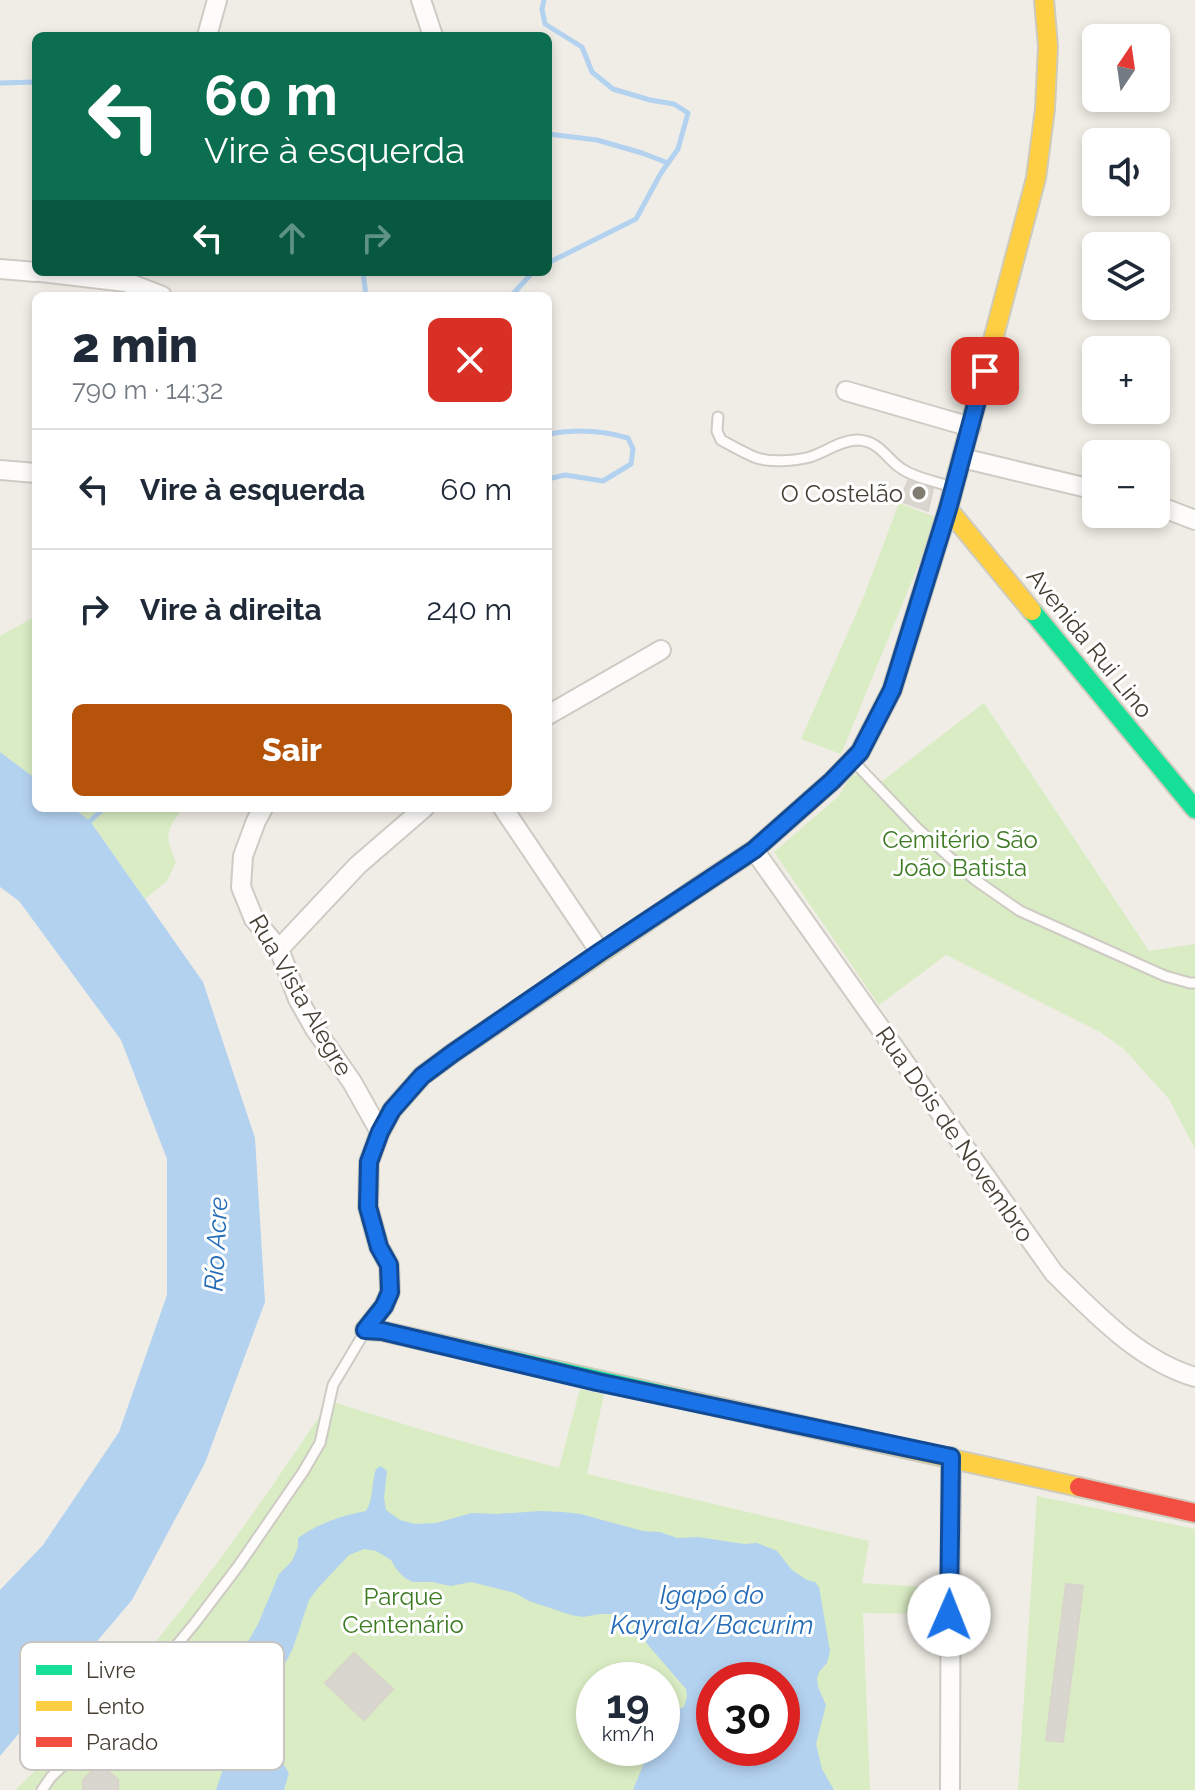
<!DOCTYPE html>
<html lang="pt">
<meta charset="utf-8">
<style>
body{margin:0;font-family:Raleway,sans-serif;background:#f6f6f7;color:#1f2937;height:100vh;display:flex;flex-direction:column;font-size:30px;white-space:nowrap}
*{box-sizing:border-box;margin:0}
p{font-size:26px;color:#747a83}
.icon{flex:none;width:44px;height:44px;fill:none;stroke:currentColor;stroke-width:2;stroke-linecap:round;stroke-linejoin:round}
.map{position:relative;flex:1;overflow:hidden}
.panel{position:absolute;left:32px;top:292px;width:520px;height:520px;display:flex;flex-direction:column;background:#fff;border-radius:12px;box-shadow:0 4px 12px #0003}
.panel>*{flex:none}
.guide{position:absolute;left:32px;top:32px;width:520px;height:244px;border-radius:12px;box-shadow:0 4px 12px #0003;background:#0b6e4f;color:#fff;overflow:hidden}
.needle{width:52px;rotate:13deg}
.controls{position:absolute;left:1082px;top:24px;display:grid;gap:16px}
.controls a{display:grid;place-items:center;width:88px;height:88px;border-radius:12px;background:#fff;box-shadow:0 4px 12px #0003;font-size:40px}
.speed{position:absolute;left:576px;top:1662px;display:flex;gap:16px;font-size:40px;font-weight:700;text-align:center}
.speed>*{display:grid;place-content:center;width:104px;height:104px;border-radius:50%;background:#fff;box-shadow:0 4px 12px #0003;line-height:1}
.speed small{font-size:20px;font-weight:400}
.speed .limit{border:12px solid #d22;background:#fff;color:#111}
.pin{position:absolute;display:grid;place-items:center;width:68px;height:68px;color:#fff;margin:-34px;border-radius:16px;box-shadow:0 4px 12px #0006}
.me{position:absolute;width:88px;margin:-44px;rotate:1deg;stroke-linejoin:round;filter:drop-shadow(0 0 6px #0008)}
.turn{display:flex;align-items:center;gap:28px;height:168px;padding:0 40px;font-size:36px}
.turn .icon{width:104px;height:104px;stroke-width:2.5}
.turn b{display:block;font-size:56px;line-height:68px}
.lanes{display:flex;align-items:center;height:76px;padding:0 40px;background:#0003;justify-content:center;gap:40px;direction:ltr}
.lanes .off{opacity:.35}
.round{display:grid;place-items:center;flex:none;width:84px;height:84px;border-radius:12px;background:#f6f6f7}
.head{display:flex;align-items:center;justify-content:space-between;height:136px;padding:0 40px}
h1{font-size:48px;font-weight:800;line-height:60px}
.primary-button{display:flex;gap:16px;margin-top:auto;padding:16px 40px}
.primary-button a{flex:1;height:92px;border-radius:12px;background:#b45309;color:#fff;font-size:32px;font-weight:800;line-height:92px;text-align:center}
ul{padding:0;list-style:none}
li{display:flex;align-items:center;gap:24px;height:120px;padding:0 40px;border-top:2px solid #e0e1e3}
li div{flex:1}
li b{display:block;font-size:30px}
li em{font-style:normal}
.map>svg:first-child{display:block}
</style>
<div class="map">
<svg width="1195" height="1790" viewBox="0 0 1195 1790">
<rect width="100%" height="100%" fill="#f0ede6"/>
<g fill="#d9ecc3" fill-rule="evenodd">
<path d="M899 503 935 517 929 539 841 754 801 739 864 596Z"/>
<path d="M36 616V779L0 752V636Z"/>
<path d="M984 703 1149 951 1195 944V1149L1169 1099 1124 1049 1100 1032 946 955 879 1005 774 852 839 796 851 775H859L873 788Z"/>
<path d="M74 808H184C165 829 165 837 176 862L167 881 145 899 90 821Z"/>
<path d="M580 1389 604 1394 587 1474 869 1541 862 1583 940 1588V1614L863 1613 870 1790H15C73 1735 132 1673 181 1610 234 1543 282 1472 330 1401L432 1433 559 1468ZM594 1680H662V1748H594ZM714 1680H782V1748H714Z"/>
<path d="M1037 1496 1195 1529V1790H1018Z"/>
</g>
<g fill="#b3d2f0" fill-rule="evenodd">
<path d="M0 752 36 779V808H73L90 821 203 982 255 1138 265 1302 205 1463 132 1600 0 1756V1590L43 1545 119 1432 167 1295V1159L121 1040 19 901 0 887Z"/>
<path d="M381 1466 387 1471 384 1498 386 1510 400 1520 415 1524 436 1523 472 1513 496 1514 541 1511 563 1512 580 1514 643 1531 660 1532 677 1538 698 1537 744 1544 757 1543 777 1551 792 1570 807 1580 815 1582 819 1587 830 1651 827 1663 819 1672 817 1679 818 1687 826 1705 816 1744 822 1769 834 1790H633L650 1748H662C662 1726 661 1716 684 1707L687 1696 686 1689 648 1645 629 1618 613 1614H600L583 1617 571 1615 529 1601 515 1593 471 1582 451 1586 432 1582H413L405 1578 397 1570 391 1560 376 1551 364 1549 349 1555 317 1589 309 1600 293 1648 287 1660 266 1687 263 1699 261 1712 265 1736 289 1773 284 1790H216L239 1722 241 1705V1661L245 1647 258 1624 279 1574 292 1561 298 1547V1538C319 1523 341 1516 366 1511 374 1498 371 1483 376 1469ZM714 1680H782V1748H714Z"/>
</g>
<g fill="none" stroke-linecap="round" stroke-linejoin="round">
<g stroke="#b3d2f0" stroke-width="5">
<path d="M544 0 542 9 545 24 582 47 592 72 613 89 650 100 674 104 688 113 678 149 661 173 636 219 548 263"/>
<path d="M0 83 36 82"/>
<path d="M548 134 597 140 642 153 668 163"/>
<path d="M363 272 366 296"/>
<path d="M511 296 533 272"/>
<path d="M548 434C575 429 601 430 628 438L633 449 631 464 603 481 565 475 548 479"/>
<path d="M87 824 104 808"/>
</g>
</g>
<g fill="#d9d6cf" stroke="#d8d4cc" stroke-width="2">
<path d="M908 481 933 489 928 511 900 501Z"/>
<path d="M1066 1584 1083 1586 1063 1742 1046 1740Z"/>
<path d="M354 1653 393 1689 364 1720 325 1683Z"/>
<path d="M93 1770H107L118 1780V1790H83V1780Z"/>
</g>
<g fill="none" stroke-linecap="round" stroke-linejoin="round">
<defs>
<g id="lane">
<path d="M718 417 717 431 721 440C732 446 743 452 754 457 769 463 795 461 810 457 826 452 839 441 856 440 880 440 886 459 902 469 915 478 934 481 949 486"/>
<path d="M855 763 918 829 974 879 1020 911 1165 976 1190 983H1195"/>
<path d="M42 1790 51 1777 127 1705 195 1623 239 1565 303 1472 320 1443 333 1385 364 1333"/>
</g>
<g id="street">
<path d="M421 0 433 36"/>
<path d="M207 36 217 0"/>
<path d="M0 269 36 272"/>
<path d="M41 272 126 282 162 296"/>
<path d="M846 391 971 427"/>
<path d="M962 458 1096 490"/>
<path d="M0 470 36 473"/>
<path d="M1156 505 1195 520"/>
<path d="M548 715 661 650"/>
<path d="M263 808 256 821 243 856 241 887 254 919 279 949 298 999 315 1029 352 1082 380 1132"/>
<path d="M503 808 600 952"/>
<path d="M754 850 1054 1273C1095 1313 1138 1360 1195 1377"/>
<path d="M279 949 358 865 424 808"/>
<path d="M950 1790 951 1457"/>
</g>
<g id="fast">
<path d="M1032 611 1195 809"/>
<path d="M365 1330 382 1331 687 1400"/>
</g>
<g id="slow">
<path d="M1032 611 948 509 1036 178 1045 109 1048 46 1044 0"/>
<path d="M365 1330 384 1306 390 1292 389 1265 379 1247 368 1207 369 1162 380 1132 392 1110 422 1076 453 1053 695 889"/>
<path d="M687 1400 1079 1487"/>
</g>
<g id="jam">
<path d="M695 889 754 850 832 781 860 752 892 690 948 509"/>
<path d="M1079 1487 1195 1513"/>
</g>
</defs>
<use href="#lane" stroke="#cecbc4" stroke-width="13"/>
<use href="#street" stroke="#cecbc4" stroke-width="22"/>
<use href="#fast" stroke="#cfcbbc" stroke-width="22"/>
<use href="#slow" stroke="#cfcbbc" stroke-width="22"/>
<use href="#jam" stroke="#cfcbbc" stroke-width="22"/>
<use href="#lane" stroke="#fdfcfb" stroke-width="9"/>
<use href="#street" stroke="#fdfcfb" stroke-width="18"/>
<use href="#fast" stroke="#16e098" stroke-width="18"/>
<use href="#slow" stroke="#ffcf43" stroke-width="18"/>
<use href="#jam" stroke="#f24e42" stroke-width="18"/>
</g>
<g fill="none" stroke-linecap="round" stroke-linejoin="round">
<defs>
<path id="route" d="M949 1615 951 1457 597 1382 382 1331 365 1330 384 1306 390 1292 389 1265 379 1247 368 1207 369 1162 380 1132 392 1110 422 1076 453 1053 600 952 754 850 832 781 860 752 892 690 948 509 985 371"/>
</defs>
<use href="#route" stroke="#114b97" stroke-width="20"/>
<use href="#route" stroke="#1a73e8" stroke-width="14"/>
</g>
<circle fill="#817c72" stroke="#fff" stroke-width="3" cx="919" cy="493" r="8"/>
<g text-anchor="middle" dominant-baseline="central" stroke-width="6" stroke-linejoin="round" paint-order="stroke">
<g font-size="24" fill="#453f33" stroke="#fff" text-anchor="end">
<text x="903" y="493">O Costelão</text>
</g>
<g font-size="24" fill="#453f33" stroke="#fff">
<text transform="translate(1090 643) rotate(51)">Avenida Rui Lino</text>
<text transform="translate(301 995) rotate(60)">Rua Vista Alegre</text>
<text transform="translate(955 1134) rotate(55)">Rua Dois de Novembro</text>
</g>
<g font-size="24" fill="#3b7a22" stroke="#fff">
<text x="960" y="839">Cemitério São<tspan x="960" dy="28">João Batista</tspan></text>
<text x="403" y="1596">Parque<tspan x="403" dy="28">Centenário</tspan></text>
</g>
<g font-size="26" font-style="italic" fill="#246cb8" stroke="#fff">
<text transform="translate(216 1244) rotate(-87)">Río Acre</text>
<text x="712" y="1595">Igapó do<tspan x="712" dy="30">Kayrala/Bacurim</tspan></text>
</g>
</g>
<rect x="20" y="1642" width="264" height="128" rx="12" fill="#fff" stroke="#c7c5c2" stroke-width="2"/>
<rect x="36" y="1665" width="36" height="10" fill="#16e098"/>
<rect x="36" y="1701" width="36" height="10" fill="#ffcf43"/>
<rect x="36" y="1737" width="36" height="10" fill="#f24e42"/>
<g font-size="22" fill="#453f33">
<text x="86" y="1678">Livre</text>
<text x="86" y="1714">Lento</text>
<text x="86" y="1750">Parado</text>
</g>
</svg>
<div class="controls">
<a><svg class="needle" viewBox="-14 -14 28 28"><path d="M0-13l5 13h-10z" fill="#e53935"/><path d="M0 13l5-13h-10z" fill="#747a83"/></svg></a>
<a><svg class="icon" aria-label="sound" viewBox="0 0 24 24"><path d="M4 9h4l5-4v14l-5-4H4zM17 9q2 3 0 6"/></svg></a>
<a><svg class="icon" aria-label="layers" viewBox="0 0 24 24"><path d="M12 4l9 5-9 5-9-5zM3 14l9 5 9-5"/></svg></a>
<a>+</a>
<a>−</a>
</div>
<div class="speed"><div>19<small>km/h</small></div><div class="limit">30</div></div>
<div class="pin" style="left:985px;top:371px;background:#d93025"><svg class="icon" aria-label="arrive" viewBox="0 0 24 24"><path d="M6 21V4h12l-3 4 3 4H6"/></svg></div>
<svg class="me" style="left:949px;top:1615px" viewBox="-20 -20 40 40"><circle r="19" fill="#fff"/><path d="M0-13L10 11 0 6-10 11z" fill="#1a73e8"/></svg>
<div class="guide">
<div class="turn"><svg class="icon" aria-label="left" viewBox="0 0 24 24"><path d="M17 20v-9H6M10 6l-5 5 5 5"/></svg><div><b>60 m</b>Vire à esquerda</div></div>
<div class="lanes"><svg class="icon" aria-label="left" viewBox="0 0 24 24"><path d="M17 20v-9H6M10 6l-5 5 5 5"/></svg><svg class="icon off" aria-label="ahead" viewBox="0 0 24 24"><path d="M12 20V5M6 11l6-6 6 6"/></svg><svg class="icon off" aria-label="right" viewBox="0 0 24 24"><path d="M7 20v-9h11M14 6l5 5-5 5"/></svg></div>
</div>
<section class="panel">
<div class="head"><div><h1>2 min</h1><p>790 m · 14:32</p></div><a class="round" style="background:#d93025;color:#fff"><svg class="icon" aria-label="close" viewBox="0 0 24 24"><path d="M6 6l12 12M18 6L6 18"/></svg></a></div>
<ul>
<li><svg class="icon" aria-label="left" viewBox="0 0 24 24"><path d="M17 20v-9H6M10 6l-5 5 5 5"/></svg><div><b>Vire à esquerda</b></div><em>60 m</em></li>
<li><svg class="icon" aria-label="right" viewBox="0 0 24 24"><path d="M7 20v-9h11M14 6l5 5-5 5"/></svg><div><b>Vire à direita</b></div><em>240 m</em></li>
</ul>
<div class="primary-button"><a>Sair</a></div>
</section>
</div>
